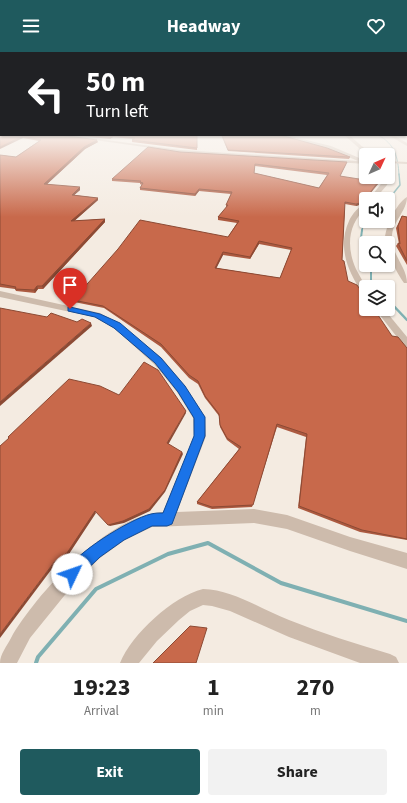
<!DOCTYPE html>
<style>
body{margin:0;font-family:"Source Sans 3",sans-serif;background:#f2f2f2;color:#222;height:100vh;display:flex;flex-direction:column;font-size:15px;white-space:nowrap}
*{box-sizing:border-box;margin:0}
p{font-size:13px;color:#767676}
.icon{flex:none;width:22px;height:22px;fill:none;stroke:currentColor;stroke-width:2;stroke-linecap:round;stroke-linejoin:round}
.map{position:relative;height:611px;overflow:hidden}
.details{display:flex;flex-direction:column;background:#fff;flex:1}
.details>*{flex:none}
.hud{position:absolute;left:0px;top:0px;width:407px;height:84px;box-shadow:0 1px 3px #0004;background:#202124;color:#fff;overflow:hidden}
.needle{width:26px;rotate:46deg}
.controls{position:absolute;left:359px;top:96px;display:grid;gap:8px}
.controls a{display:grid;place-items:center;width:36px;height:36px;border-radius:4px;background:#fff;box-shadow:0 1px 3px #0004;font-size:20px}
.pin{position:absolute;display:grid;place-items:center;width:34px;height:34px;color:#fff;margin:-41px -17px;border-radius:50% 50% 50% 0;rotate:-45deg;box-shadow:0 0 4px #0007}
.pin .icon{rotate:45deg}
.me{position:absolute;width:44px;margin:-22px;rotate:48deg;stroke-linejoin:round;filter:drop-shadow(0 0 3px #0008)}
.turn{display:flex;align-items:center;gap:14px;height:84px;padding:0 20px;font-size:18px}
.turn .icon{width:52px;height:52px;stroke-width:2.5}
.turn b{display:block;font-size:28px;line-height:34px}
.eta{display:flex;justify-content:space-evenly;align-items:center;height:68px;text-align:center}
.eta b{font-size:24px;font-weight:700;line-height:28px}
.primary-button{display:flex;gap:8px;margin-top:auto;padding:8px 20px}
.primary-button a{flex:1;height:46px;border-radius:4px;background:#1f5a5e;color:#fff;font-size:16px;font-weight:700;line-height:46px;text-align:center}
.primary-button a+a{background:#f2f2f2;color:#222}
header{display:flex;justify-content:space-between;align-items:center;height:52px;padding:0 20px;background:#1f5a5e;color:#fff;font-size:18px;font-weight:700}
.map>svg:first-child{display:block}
</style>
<header><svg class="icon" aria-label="menu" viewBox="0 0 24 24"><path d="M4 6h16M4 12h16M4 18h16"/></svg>Headway<svg class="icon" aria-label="heart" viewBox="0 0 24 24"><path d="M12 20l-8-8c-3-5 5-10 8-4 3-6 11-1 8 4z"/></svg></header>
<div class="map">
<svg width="407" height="611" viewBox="0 0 407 611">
<rect width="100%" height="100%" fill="#f4ebe1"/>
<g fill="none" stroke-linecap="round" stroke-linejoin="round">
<path stroke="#7fb0b2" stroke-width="1" d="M378 83C395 92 398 105 399 123"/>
<g stroke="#7fb0b2" stroke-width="1.5">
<path d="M388 148 400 133 399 122"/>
<path d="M362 179 363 172 367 169"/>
</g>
<g stroke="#7fb0b2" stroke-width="2">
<path d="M362 178 361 186 366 191"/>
<path d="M371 213V230L376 235"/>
<path d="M388 248 390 250"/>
</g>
<path stroke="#7fb0b2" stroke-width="2.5" d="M389 249 407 268"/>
<path stroke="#7fb0b2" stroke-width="4" d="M36 611 38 605 96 537 168 502 208 491 281 531 407 569"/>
<g fill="#cdbbac" fill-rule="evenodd">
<path d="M59 83H70L180 98 358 109 327 96 279 83H286L331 94 364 108 366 110V112L180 100Z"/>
<path d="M344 83H349L372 103H367Z"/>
<path d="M388 83H393L407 91V94Z"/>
<path d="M388 109 407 110V112L388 111Z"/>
<path d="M388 123 391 125 387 133 375 147H369Z"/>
<path d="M407 145C407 159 392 170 392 185 391 202 407 215 407 231H404C396 219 388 205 388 191H385C383 179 396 151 407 145Z"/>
<path d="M366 151V156C348 172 346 195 356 217 361 227 366 232 366 243L363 242C348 220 337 195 349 169 352 162 359 154 366 151Z"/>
<path d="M0 239 100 261 120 272 162 306 185 334 205 365 206 384 177 460 254 457 287 463 350 485 407 501V517L350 499 287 477 254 471 152 475 125 488 100 506 77 528 30 586 17 611H0C0 602 7 594 11 586 36 542 109 462 163 460L194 384 193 366 177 340 154 312 114 276 94 265 0 245Z"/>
<path d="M375 257H384L407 285V295L404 294Z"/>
<path d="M203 537C234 538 260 557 289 568 322 581 356 592 390 602L396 605 399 611H360L289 585 230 559 212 554 203 553 190 559 179 568 157 589 139 611H120C132 582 172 545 203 537Z"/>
</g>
</g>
<g fill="#ac5a40" fill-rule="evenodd">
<path d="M0 79 98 90 85 97 47 132 80 138 74 143 98 146V148L74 169 105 167V170L43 237H38L35 241 16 239 15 237 0 235V103L16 105 39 89 23 86Z"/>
<path d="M73 83H197V98L132 90V88L133 87 113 85 110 87Z"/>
<path d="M221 83H280L350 105 349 107 228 99Z"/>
<path d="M180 100 346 112 340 124 378 132 368 144 359 153 356 154 345 152 342 208 348 229 392 284 407 296V488L360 480 298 456 306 385 277 375 252 455 212 457 197 452V450L239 397 227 388 220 375 219 364 205 346 198 332 189 326 161 295 104 256 74 250 73 248 228 185 237 171 218 168V165L227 155H226V153L231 142 199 139 195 144 140 138V136L142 133 140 132V131L112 129V127ZM255 114 327 123 319 136 254 121ZM259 192 291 198 280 226 216 216 223 203 250 207Z"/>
<path d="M402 164 407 165V213L396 194 398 191 399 192 396 176Z"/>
</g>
<g fill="#8c4a34">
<path d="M113 83V85L110 87V85Z"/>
<path d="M23 84V86L0 97V95Z"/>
<path d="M97 88 98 90 85 97 45 134 44 132 84 95Z"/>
<path d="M378 130V132L368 144 359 153 356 154V152Z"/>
<path d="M80 135V138L72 145V143Z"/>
<path d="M199 137V139L195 144V142Z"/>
<path d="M98 146V148L72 171 71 169Z"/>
<path d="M105 167V170L43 237 42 234Z"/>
<path d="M259 189V192L250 207V205Z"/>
<path d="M223 200V203L215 219V216Z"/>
<path d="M37 234 38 237 35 241 34 238Z"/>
<path d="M91 271 92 274 0 354V350Z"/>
<path d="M186 359V361L168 393 167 391Z"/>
<path d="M182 400 183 402 165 440 150 459 124 471 110 474 108 473Z"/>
<path d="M95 459 96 461 69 502 57 510 0 586V582L55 509Z"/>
</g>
<g fill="#c8694b" stroke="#8c4a34" fill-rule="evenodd">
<path d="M0 79H1V83H60L97 88 84 95 44 132 80 135 72 143 98 146 71 169 105 167 42 234H37L34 238 15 237 16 235 0 232V103L16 105 41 88 23 84 0 95Z"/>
<path d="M89 83H197V96L132 88 135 86 113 83 110 85Z"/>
<path d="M222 83H280L327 96 350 105 228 98Z"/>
<path d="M148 95 180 100 347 110 340 124 378 130 369 142 360 151 356 152 345 150 342 208 344 209 348 229 357 233 366 246V257H374L392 284 398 285 407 296V487L362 478 299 454 307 382 277 372 253 453 212 455 197 450 241 395 227 386 220 373 219 362 205 344 198 329 189 323 161 292 103 254 73 248 118 197 140 168 228 185 239 169 218 165 228 153H226L232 140 199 137 195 142 140 136 143 131 140 130 141 129 112 127ZM255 112 329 121 319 136 254 121ZM259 189 292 196 280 226 215 216 223 200 250 205Z"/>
<path d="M402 164 407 165V209L398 191 400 192 398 174Z"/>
<path d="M0 256 47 265 51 261 77 270 82 267 91 271 0 350Z"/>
<path d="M144 310 158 318 186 359 167 391 182 400 165 438 149 457 123 469 108 473 95 459 67 501 55 509 0 582V394L9 386 8 385 69 327 100 334 119 343Z"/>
<path d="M190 574 207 576 196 611H153Z"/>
</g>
<linearGradient id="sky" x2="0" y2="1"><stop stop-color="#7eb2d2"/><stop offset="0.48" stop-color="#faf6f2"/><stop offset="1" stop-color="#faf6f2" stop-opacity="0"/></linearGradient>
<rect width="407" height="165" fill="url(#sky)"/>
<path fill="#1a73e8" stroke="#114b97" d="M68 255H70L100 262 120 271 161 306 185 334 203 362 205 365V384L172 472 167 474H152L124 488 100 505 77 527 72 529 66 527 64 522C73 502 130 467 151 462 155 461 159 461 163 461L194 384V366L178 340 155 311 114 276 95 265 68 259Z"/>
</svg>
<div class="controls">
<a><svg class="needle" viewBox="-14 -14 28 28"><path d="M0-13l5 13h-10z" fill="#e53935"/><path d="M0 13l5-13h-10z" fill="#767676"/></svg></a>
<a><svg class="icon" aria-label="sound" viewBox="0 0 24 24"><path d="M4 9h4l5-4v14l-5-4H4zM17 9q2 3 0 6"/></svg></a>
<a><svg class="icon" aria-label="search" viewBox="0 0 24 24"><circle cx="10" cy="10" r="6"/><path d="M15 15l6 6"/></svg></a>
<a><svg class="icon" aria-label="layers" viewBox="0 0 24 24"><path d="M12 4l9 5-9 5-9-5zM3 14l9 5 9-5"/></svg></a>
</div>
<div class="pin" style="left:70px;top:257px;background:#d93025"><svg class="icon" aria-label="arrive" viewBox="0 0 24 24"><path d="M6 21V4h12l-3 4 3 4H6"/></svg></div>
<svg class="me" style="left:72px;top:522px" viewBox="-20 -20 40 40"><circle r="19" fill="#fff"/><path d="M0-13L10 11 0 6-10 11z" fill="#1a73e8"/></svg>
<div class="hud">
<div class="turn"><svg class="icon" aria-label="left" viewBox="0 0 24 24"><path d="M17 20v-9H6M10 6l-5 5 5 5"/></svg><div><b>50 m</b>Turn left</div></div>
</div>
</div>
<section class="details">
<div class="eta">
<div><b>19:23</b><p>Arrival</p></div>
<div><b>1</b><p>min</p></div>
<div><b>270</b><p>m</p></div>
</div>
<div class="primary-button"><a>Exit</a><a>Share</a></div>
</section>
